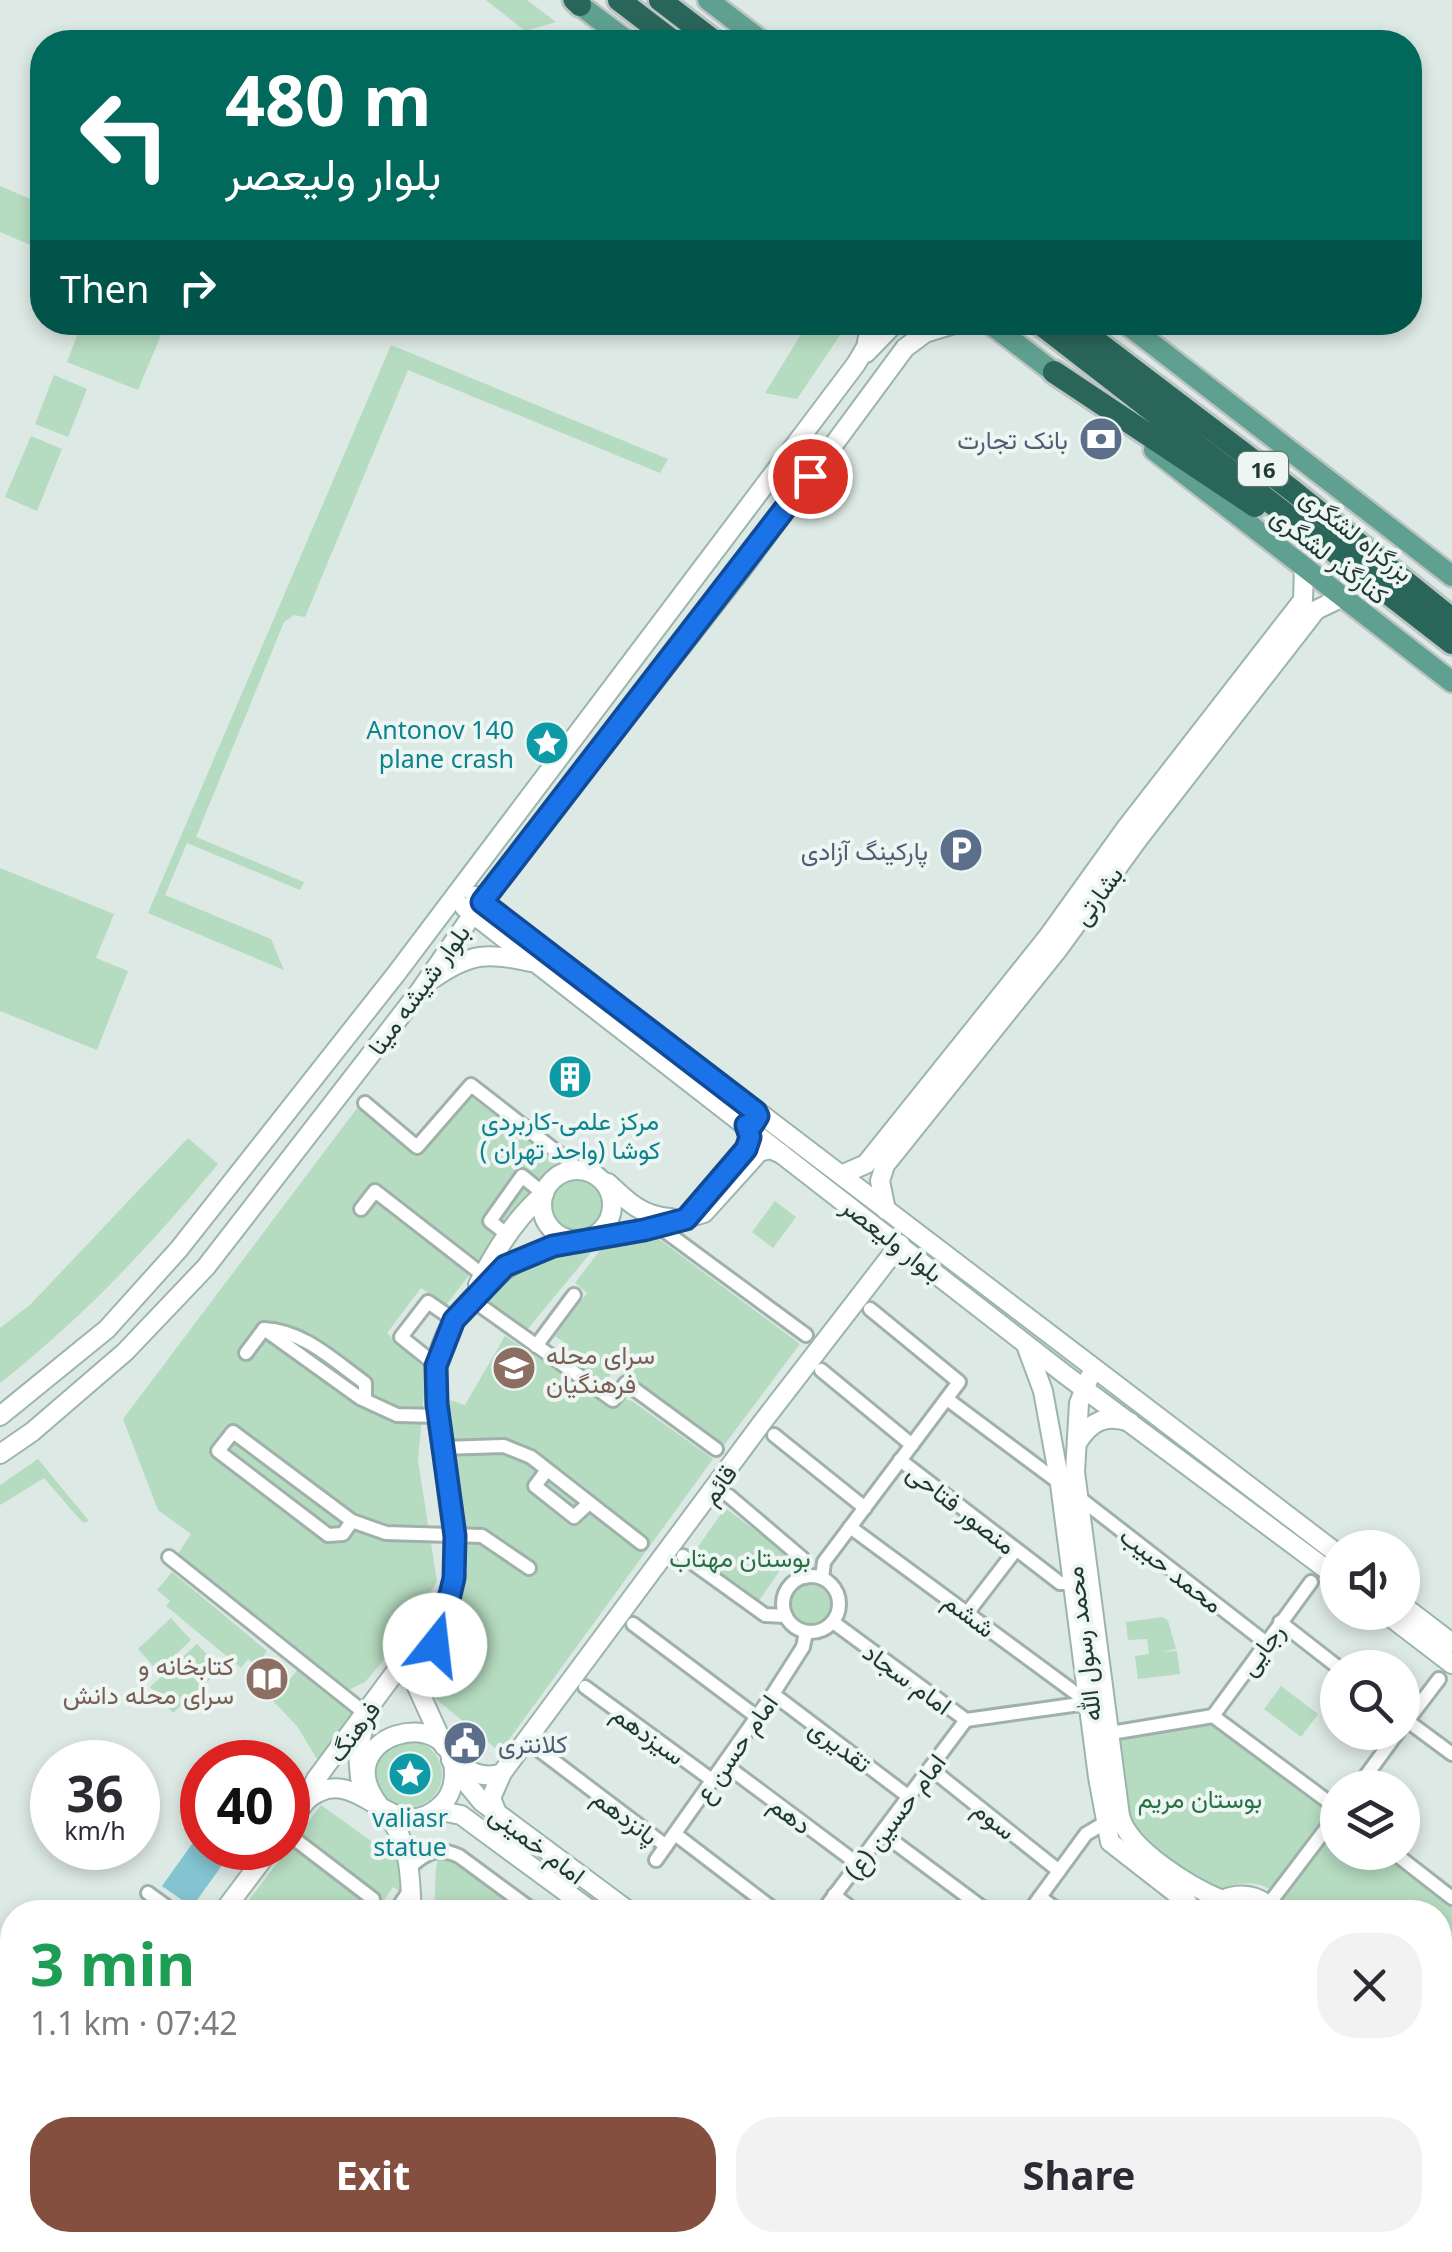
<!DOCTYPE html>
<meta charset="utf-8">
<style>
body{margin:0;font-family:"Noto Sans",Vazirmatn,sans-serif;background:#f2f2f3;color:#2b2b33;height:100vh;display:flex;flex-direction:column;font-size:38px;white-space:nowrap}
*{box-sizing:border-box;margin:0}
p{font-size:32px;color:#7c7c81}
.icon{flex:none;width:55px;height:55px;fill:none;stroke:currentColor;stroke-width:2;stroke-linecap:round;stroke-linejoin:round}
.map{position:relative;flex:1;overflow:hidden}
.sheet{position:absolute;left:0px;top:1900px;width:1452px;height:352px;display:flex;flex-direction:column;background:#fff;border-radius:40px 40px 0 0;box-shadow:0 5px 15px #0003}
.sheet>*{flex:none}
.banner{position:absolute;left:30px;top:30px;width:1392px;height:305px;border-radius:40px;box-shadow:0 5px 15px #0003;background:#00695c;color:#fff;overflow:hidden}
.fabs{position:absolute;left:1320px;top:1530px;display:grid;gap:20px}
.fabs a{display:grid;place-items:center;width:100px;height:100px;border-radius:50%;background:#fff;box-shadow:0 5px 15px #0003;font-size:50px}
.speed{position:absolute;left:30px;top:1740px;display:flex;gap:20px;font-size:50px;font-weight:700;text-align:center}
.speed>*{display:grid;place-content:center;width:130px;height:130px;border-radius:50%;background:#fff;box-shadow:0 5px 15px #0003;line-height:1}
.speed small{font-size:25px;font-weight:400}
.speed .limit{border:15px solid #d22;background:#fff;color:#111}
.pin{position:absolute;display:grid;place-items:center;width:85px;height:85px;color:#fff;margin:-42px;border:5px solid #fff;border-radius:50%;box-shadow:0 2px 10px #0007}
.me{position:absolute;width:110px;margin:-55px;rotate:16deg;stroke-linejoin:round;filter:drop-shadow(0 0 8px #0008)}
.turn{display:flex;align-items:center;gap:35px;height:210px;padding:0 30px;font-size:45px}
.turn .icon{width:130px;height:130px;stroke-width:2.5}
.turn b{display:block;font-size:70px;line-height:85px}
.then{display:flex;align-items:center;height:95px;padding:0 30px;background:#0003;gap:20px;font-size:38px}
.round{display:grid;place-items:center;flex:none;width:105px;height:105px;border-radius:40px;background:#f2f2f3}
.headline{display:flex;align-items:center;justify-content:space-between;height:170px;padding:0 30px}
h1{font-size:60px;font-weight:700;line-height:75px;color:#1e9e55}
.cta{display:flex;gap:20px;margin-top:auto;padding:20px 30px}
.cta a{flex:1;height:115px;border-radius:40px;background:#854f40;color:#fff;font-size:40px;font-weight:700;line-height:115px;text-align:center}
.cta a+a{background:#f2f2f3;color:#2b2b33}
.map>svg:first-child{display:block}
</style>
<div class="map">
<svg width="1452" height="2252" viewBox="0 0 1452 2252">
<rect width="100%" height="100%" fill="#dde9e4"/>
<g fill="#b5dbc0">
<path d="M486 0H527L556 22 525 31Z"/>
<path d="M0 186 42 204V250L0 232Z"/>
<path d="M82 323H166L138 390 67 362Z"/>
<path d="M808 323H843L844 329 797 399 765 393Z"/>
<path d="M391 345 668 459 660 473 408 370 305 617 294 615 284 622 196 837 304 882 300 890 187 843 165 895 271 939 284 970 148 913Z"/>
<path d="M54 375 87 389 68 437 35 424Z"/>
<path d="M31 436 62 449 37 511 5 497Z"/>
<path d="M0 868 114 914 96 958 128 971 97 1050 0 1011Z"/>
<path d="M470 1096 557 1162 446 1305 421 1288 387 1333 426 1370 418 1461 437 1581 420 1610 382 1662 365 1682 346 1691 176 1557 191 1534 158 1510 123 1419 361 1103 422 1154Z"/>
<path d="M188 1138 218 1164C148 1248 86 1315 0 1383V1328L30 1305Z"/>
<circle cx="576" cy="1206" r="28"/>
<path d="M775 1201 796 1217 773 1248 752 1232Z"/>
<path d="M656 1237 800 1344 722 1448 616 1368 603 1384 563 1354 569 1346 555 1336 587 1293 575 1283 604 1245Z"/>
<path d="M598 1244 526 1331 479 1294 551 1253Z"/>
<path d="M505 1336 611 1406 622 1398 632 1401 713 1459 500 1752 419 1685 447 1637 467 1570 446 1391 450 1400 465 1405Z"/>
<path d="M38 1459 89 1521 83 1523 44 1478 0 1505V1485Z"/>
<path d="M725 1508 790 1556 756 1605 691 1557Z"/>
<path d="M172 1572 267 1651 257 1666 248 1659 241 1668 166 1606 170 1601 157 1590Z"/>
<circle cx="810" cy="1606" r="21"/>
<path d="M1163 1617 1168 1621 1176 1649 1162 1652 1177 1651 1180 1674 1138 1679 1135 1656 1149 1654 1147 1639 1128 1640 1126 1622Z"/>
<path d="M171 1618 191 1640 158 1671 138 1649Z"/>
<path d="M197 1644 221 1669 173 1713 150 1687Z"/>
<path d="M298 1669 355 1714 317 1759 297 1726 273 1701Z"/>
<path d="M1281 1686 1318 1714 1301 1737 1264 1709Z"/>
<path d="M1212 1724 1337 1820 1338 1852 1380 1853 1452 1907V2005L1440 2007V1912H1292C1271 1878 1245 1878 1212 1892L1132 1832 1117 1736Z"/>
<circle cx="409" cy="1774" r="33"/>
<path d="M321 1805 403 1864 401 1892 393 1887 376 1912H240Z"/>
<path d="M442 1840 538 1912H434L436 1868Z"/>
<path d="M12 2199V2240H80L95 2252H0V2208Z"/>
<path d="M318 2240H576L566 2252H315Z"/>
</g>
<path fill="#83c4d0" d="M202 1830V1848L233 1850 192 1907 162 1886Z"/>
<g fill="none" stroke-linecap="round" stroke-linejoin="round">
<defs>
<g id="street">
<path d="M365 1103 417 1147 471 1085 580 1170"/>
<path d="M361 1209 375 1191 483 1275"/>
<path d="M658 1226 806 1335"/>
<path d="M509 1236 490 1221 522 1176 544 1194"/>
<path d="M471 1299 613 1400 626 1383 716 1449"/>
<path d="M264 1329 360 1398 397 1415 438 1416"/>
<path d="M536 1346 574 1295"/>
<path d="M246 1353 264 1329C304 1331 333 1360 365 1383V1400"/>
<path d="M436 1365 401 1337 428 1302 454 1320"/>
<path d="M821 1370 912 1445"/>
<path d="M947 1399 1061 1484"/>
<path d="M774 1435 865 1508"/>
<path d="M442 1448 504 1446 531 1457 641 1543"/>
<path d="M900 1460 1060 1583H1074"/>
<path d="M547 1470 535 1486 574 1517 589 1503"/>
<path d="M729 1496 802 1558 805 1577"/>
<path d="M1077 1496 1265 1642"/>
<path d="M352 1521 343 1534 328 1535 218 1451 233 1432 352 1521 386 1533 482 1536 529 1568"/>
<path d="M850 1527 1089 1703"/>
<path d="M683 1556 765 1615 786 1616"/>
<path d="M169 1557 366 1714"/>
<circle cx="811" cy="1604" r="28"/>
<path d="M822 1578 824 1562 959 1382 870 1309"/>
<path d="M968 1612 1015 1551"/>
<path d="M833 1622 966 1720 1094 1702"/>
<path d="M1280 1622 1339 1668"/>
<path d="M633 1624 757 1717"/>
<path d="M585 1687 712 1780"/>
<path d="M773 1694 909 1797"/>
<path d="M1213 1716 1311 1582"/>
<path d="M1402 1717 1452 1754"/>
<path d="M1404 1725 1439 1679"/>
<path d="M1111 1733 1213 1716 1338 1809"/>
<path d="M538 1749 666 1846"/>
<path d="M724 1764 858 1864"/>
<path d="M930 1768 1059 1871"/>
<path d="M1357 1788 1398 1732"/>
<path d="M882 1833 988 1912"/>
<path d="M288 1834 373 1899"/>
<path d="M675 1834 777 1912"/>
<path d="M1393 1852 1452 1898"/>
<path d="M656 1860 773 1694 803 1647 806 1632"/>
<path d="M411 1866C428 1851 438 1847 459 1856L535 1912"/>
<path d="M148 1893 174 1912"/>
<path d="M834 1895 856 1912"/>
<path d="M1040 1897 1060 1912"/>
<path d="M1268 1905 1338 1813"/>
<path d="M395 1912 410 1890"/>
<path d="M822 1912 966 1720"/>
<path d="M1029 1912 1086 1834 1113 1818"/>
<path d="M4 2068 12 2074"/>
<path d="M1440 2141 1452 2150"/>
<path d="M336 2240 351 2252"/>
<path d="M446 2240 462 2252"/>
<path d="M791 2240 807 2252"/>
<path d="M1226 2240 1241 2252"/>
<path d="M1303 2240 1319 2252"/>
<path d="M247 2250 255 2240"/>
<path d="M635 2252 644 2240"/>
<path d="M688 2252 697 2240"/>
<path d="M742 2252 750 2240"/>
<path d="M865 2252 875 2240"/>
<path d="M1444 2252 1452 2241"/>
</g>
<g id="secondary">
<path d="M866 353 896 322"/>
<path d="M475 896 1338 1554"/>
<path d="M464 907 1067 1376 1338 1578"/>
<path d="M434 978C470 953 489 952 531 962"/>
<circle cx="577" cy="1205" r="35"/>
<path d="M841 1175 866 1164 1047 938 1126 828 1303 600 1304 567"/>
<path d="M608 1183C628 1202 642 1216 670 1218"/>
<path d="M886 1210 880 1181 885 1165 1059 948 1139 838 1316 610 1343 597"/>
<path d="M590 1239 644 1230 704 1213 759 1152 770 1149 782 1154"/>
<path d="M478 1285C494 1253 516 1217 544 1194"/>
<path d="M1026 1345 1043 1391 1060 1484 1098 1777 1110 1842 1187 1902 1193 1912"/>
<path d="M1089 1378 1079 1403 1075 1472 1120 1816C1129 1850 1191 1887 1222 1900"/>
<path d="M0 1416 107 1329 179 1249 396 974 856 364 866 347 871 322"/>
<path d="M1077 1443C1091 1421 1105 1414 1130 1422"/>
<path d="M0 1454 32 1432 125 1352 206 1267 419 992 482 901 739 573 905 348 925 333 961 322"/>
<path d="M1402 1605 1452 1643"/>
<path d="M1384 1612 1452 1664"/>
<path d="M434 1625 435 1645 413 1678 444 1746"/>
<path d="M451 1760C468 1771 483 1780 502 1773"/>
<path d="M454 1768 482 1802 630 1912"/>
<path d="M360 1778 358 1753 365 1720"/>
<path d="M307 1800C357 1757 391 1849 439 1807 449 1799 454 1786 454 1773 453 1699 325 1736 379 1805"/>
<path d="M436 1810 461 1815 593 1912"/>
<path d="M385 1811C412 1847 409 1870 412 1912"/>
<path d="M497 1813 491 1798 502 1773 761 1424 900 1244"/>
<path d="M288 1825 306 1801 316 1779 422 1636C497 1569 422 1447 437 1363 441 1336 458 1311 478 1292 511 1261 535 1251 579 1240"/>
<path d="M223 1912 271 1848"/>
<path d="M1208 1912C1227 1890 1256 1890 1275 1912"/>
<path d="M1440 2014 1452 2012"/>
<path d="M1440 2030 1452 2028"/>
<path d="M0 2203 12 2190"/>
<path d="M1034 2240 1050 2252"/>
<path d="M1072 2240 1088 2252"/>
<path d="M301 2252 303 2240"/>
<path d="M587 2252 596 2240"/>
</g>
<g id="primary">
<path d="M573 0 629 42"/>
<path d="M708 0 763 42"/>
<path d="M988 322 1064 380"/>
<path d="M1124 322 1452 576"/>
<path d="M1154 450 1452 682"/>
</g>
<g id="highway">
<path d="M575 0 580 5"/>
<path d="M619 0 674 42"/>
<path d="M660 0 715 42"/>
<path d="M1038 322 1452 643"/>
<path d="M1071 322 1293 491 1452 619"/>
<path d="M1054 372 1255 506"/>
</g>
</defs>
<use href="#street" stroke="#a0b1ab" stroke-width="18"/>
<use href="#secondary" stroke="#9cb5ac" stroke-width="22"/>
<use href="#primary" stroke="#bcc4c2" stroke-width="25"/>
<use href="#highway" stroke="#bcc4c2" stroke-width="28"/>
<use href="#street" stroke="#fff" stroke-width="12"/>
<use href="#secondary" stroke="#fff" stroke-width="18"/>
<use href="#primary" stroke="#60a090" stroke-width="20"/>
<use href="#highway" stroke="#2a6559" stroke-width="22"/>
</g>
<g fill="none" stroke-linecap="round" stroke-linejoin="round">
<defs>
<path id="route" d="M435 1645 434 1625 450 1595 454 1578 455 1536 437 1404 436 1366 454 1320 505 1266 553 1246 644 1230 686 1219 746 1149 750 1137 746 1125 753 1124 758 1116 756 1112 482 902 810 476"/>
</defs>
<use href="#route" stroke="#114b97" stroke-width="25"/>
<use href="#route" stroke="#1a73e8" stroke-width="18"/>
</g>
<defs>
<symbol id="bank-disc" viewBox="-11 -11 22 22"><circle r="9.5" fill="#5c6f8a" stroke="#edf6f2"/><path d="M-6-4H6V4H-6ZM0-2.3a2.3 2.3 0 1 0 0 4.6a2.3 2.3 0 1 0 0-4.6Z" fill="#fff"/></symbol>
<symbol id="sight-disc" viewBox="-11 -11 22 22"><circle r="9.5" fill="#0f9aa8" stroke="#edf6f2"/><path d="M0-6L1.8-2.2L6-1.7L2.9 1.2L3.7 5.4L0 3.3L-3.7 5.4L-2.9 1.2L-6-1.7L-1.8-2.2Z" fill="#fff"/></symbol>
<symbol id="parking-disc" viewBox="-11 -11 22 22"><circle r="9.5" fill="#5c6f8a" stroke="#edf6f2"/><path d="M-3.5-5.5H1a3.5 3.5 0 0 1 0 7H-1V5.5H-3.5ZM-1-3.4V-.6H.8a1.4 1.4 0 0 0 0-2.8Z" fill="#fff"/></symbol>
<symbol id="building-disc" viewBox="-11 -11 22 22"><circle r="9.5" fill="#0f9aa8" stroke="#edf6f2"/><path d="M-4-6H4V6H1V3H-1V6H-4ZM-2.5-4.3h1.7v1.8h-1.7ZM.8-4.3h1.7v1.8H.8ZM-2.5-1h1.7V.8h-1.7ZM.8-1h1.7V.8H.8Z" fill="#fff"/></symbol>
<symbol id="school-disc" viewBox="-11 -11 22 22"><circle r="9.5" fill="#8d6e63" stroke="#edf6f2"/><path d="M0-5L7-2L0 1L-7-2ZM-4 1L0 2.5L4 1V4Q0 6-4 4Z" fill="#fff"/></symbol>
<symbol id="library-disc" viewBox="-11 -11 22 22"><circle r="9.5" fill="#8d6e63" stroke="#edf6f2"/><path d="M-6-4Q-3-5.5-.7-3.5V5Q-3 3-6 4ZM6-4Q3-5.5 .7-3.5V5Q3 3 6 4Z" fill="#fff"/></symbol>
<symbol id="civic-disc" viewBox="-11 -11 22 22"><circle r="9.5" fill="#5c6f8a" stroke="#edf6f2"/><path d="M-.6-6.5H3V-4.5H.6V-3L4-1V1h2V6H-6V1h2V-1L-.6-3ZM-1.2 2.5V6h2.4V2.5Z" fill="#fff"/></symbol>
</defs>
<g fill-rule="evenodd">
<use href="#bank-disc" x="1076" y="414" width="50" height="50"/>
<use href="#sight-disc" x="522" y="718" width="50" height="50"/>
<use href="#parking-disc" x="936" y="825" width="50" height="50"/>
<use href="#building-disc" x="545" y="1052" width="50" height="50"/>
<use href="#school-disc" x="489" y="1343" width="50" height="50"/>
<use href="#library-disc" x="242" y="1654" width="50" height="50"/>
<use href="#civic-disc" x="440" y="1718" width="50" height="50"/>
<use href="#sight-disc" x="385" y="1749" width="50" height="50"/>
</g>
<g text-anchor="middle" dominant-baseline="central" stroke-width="8" stroke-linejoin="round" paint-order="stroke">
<rect fill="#edf6f2" stroke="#5d726c" stroke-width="2.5" x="1238" y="452" width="50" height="34" rx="8"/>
<g font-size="22" font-weight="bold" fill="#1f3932">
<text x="1263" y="469">16</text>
</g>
<g font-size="25" fill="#4e5e75" stroke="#edf6f2" text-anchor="end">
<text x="1068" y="439">بانک تجارت</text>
<text x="928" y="850">پارکینگ آزادی</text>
<text x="498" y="1743" text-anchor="start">کلانتری</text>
</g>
<g font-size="25" fill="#1f3932" stroke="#edf6f2">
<text transform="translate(1357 534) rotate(38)">بزرگراه لشگری</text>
<text transform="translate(1330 555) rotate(38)">کنارگذر لشگری</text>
<text transform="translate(1097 895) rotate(-54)">بشارتی</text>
<text transform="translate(418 989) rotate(-54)">بلوار شیشه مینا</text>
<text transform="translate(893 1239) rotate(38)">بلوار ولیعصر</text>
<text transform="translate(718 1484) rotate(-54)">قائم</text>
<text transform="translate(962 1508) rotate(38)">منصور فتاحی</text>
<text transform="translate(1172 1569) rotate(38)">محمد حبیب</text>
<text transform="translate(970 1614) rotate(37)">ششم</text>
<text transform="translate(1082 1644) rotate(-97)">محمد رسول الله</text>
<text transform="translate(1261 1649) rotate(-54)">رجایی</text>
<text transform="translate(908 1678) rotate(36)">امام سجاد</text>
<text transform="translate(353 1731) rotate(-53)">فرهنگ</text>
<text transform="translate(649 1734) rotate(36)">سیزدهم</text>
<text transform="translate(841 1745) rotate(37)">تقدیری</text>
<text transform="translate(735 1748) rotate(-55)">امام حسن ع</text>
<text transform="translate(791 1814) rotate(37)">دهم</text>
<text transform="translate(626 1816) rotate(37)">پانزدهم</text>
<text transform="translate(894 1816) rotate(-53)">امام حسین (ع)</text>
<text transform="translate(995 1819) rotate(39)">سوم</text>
<text transform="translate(538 1844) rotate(37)">امام خمینی</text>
</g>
<g font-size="25" fill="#0d838f" stroke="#edf6f2">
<text x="514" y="729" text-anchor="end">Antonov 140<tspan x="514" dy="29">plane crash</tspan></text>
<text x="570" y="1120">مرکز علمی-کاربردی<tspan x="570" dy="29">کوشا (واحد تهران )</tspan></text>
<text x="410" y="1817">valiasr<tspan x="410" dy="29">statue</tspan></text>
</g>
<g font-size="25" fill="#785e54" stroke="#edf6f2" text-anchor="start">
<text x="546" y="1354">سرای محله<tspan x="546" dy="29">فرهنگیان</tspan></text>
<text x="234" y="1665" text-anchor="end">کتابخانه و<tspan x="234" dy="29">سرای محله دانش</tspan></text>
</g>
<g font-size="25" fill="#297045" stroke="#edf6f2">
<text x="740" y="1557">بوستان مهتاب</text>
<text x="1200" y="1798">بوستان مریم</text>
</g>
</g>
</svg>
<div class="fabs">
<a><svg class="icon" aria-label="sound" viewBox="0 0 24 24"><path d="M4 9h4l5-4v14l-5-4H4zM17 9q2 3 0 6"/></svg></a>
<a><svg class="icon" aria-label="search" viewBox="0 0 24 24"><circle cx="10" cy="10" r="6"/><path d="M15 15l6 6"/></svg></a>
<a><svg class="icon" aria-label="layers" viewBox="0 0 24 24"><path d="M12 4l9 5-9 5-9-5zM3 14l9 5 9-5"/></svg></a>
</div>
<div class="speed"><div>36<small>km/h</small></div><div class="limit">40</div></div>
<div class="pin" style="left:810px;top:476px;background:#d93025"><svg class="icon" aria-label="arrive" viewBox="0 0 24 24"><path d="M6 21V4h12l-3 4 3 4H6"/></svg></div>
<svg class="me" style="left:435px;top:1645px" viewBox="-20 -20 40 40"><circle r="19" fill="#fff"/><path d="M0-13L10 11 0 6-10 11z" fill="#1a73e8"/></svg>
<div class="banner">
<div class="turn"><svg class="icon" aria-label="left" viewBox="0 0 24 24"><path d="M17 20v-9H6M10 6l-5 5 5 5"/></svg><div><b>480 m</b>بلوار ولیعصر</div></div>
<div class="then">Then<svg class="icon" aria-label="right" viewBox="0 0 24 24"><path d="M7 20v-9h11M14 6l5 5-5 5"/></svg></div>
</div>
<section class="sheet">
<div class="headline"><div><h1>3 min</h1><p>1.1 km · 07:42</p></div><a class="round"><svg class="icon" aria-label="close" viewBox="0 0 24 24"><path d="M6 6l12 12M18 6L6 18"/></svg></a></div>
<div class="cta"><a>Exit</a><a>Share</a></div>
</section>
</div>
